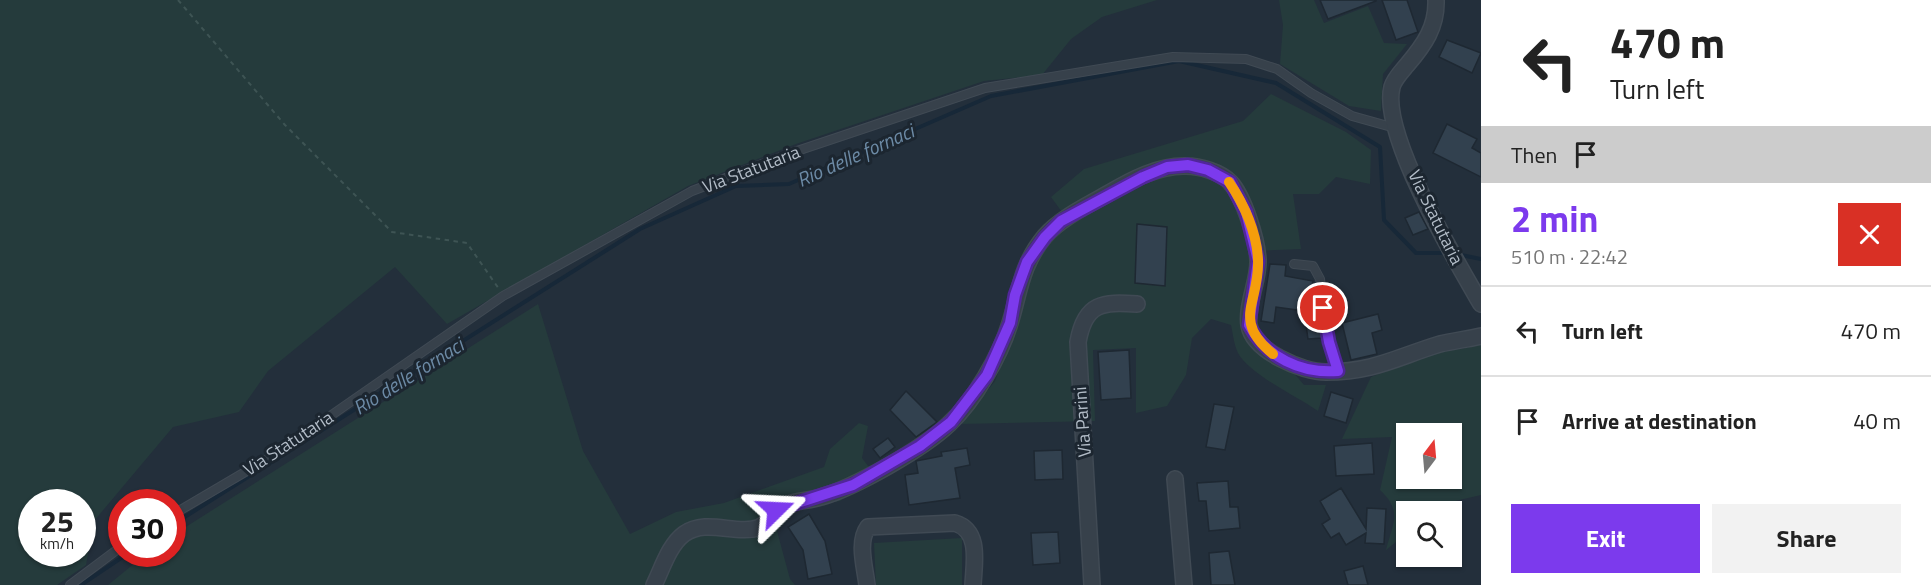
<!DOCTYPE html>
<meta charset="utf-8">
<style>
body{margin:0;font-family:"Titillium Web",sans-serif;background:#f2f2f2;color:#222;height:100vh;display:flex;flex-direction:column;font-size:22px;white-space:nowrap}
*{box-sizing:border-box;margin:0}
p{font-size:20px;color:#767676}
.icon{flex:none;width:33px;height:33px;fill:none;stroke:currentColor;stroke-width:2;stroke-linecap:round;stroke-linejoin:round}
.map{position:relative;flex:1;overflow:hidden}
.drawer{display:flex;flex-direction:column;background:#fff;width:450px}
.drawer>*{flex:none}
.guide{background:#fff;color:#222;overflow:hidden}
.needle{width:39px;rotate:16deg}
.tools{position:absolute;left:1396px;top:423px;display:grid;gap:12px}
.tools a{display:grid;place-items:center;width:66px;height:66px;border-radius:0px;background:#fff;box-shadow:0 2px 4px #0004;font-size:30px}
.speed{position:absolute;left:18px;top:489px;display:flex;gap:12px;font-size:30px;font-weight:700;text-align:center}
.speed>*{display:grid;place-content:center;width:78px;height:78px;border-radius:50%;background:#fff;box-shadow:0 2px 4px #0004;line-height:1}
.speed small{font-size:15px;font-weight:400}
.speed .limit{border:9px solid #d22;background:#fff;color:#111}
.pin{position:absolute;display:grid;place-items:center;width:51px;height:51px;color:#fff;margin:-26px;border:3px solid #fff;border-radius:50%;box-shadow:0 2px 6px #0007}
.me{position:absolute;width:66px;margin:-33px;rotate:69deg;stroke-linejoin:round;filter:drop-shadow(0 0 4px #0008)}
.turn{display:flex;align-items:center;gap:21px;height:126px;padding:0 30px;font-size:27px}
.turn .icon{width:78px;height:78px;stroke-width:2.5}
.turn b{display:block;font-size:42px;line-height:51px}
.then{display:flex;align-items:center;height:57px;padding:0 30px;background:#0003;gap:12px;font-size:22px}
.round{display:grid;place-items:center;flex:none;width:63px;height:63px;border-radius:0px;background:#f2f2f2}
.head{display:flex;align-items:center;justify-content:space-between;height:102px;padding:0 30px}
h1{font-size:36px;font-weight:700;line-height:45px;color:#7c3aed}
.primary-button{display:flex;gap:12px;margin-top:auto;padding:12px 30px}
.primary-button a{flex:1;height:69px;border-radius:0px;background:#7c3aed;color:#fff;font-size:24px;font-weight:700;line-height:69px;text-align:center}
.primary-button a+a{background:#f2f2f2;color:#222}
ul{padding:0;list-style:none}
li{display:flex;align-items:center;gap:18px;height:90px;padding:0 30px;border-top:2px solid #e0e0e0}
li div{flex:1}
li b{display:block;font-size:22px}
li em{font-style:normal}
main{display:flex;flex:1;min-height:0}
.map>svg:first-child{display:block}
</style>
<main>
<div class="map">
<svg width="1481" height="585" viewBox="0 0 1481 585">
<rect width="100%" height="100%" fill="#232f3b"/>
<g fill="#253b3c" fill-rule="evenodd">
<path d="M0 0H1157L1102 17 1071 39 1042 75 984 81 796 144 688 186 447 324 395 267 268 371 239 412 173 427 94 521 86 565 57 585H0ZM32 502H82V554H32Z"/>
<path d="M1279 0H1314L1324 23 1368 6 1384 43 1407 44 1383 74 1381 111 1349 106 1280 64 1283 25Z"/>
<path d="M1271 94 1346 132 1371 150 1370 184 1336 177 1319 194H1293L1301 249 1252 251 1243 313 1304 385H1326L1318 411C1297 396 1250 375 1238 353 1234 345 1233 334 1231 325L1211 319 1192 338 1186 375 1167 406 1136 413V348L1093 350 1095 421 961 424 995 381 1015 327 1032 265 1050 241 1070 223 1051 197 1084 169 1243 121Z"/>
<path d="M538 304 583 451 630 534 676 512 724 503 824 467 830 449 859 423 868 426 862 458 878 479 840 501 797 509 777 531 790 579 795 585H108L146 554H172L173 535Z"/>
<path d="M1481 344V495L1438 505 1432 511 1407 512V533L1386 550C1393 522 1403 512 1380 490L1392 437 1342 439 1371 377 1441 350 1461 349ZM1407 434H1452V478H1407Z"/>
<path d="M962 538V585H876L874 543Z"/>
</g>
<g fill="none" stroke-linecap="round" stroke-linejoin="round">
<g stroke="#172838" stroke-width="4">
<path d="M1456 254 1481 259"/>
<path d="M172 525 640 229 736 186 789 184 991 96 1179 61 1276 83 1380 147 1384 220 1416 253H1448"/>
<path d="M81 585 127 554"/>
</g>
</g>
<g fill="#32414f" stroke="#1e2832" stroke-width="1.5">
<path d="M1320 0H1376V1L1328 19Z"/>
<path d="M1382 0H1407L1418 32 1396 40Z"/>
<path d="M1447 40 1481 53 1472 73 1439 57Z"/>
<path d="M1447 124 1477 139 1472 148 1481 153V177L1433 153Z"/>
<path d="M1419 212 1428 229 1413 235 1405 218Z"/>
<path d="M1137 224 1167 227 1165 286 1135 283Z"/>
<path d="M1270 264 1286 265 1285 276 1313 281 1310 295 1316 294 1322 338 1308 339 1304 311 1276 307 1274 323 1261 321Z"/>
<path d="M1338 291 1341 309 1331 311 1328 293Z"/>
<path d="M1378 314 1382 330 1372 333 1377 354 1351 360 1342 323Z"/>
<path d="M1129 350 1131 398 1101 400 1098 352Z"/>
<path d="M906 391 937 422 916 437 890 410Z"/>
<path d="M1331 392 1353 399 1346 423 1324 416Z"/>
<path d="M1214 404 1234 407 1225 450 1206 447Z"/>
<path d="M888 438 895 447 880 458 873 449Z"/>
<path d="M1372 443 1374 474 1336 476 1334 446Z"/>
<path d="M967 448 970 465 955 468 960 498 909 505 905 475 918 473 916 461 942 456 941 452Z"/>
<path d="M1062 450 1063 479 1035 480 1034 451Z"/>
<path d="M1228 481 1230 507H1238L1240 528 1209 531 1206 501H1199L1197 483Z"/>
<path d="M1341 488 1366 529 1367 508 1386 509 1384 544 1365 543 1366 533 1346 545 1339 533 1331 538 1322 524 1330 519 1320 501Z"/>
<path d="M809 514 825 541 832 574 808 579 803 550 788 527Z"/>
<path d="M1058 532 1060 563 1033 565 1031 533Z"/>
<path d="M1229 551 1235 585H1211L1209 553Z"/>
<path d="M1363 566 1368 585H1348L1344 571Z"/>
</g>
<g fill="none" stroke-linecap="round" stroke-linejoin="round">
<defs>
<g id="lane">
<path d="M1294 264 1313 266 1320 279 1329 342 1338 371"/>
<path d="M172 515 274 455 503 296 692 191 794 152 985 88 1173 57 1246 59 1277 69 1311 93 1352 116 1395 128"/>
<path d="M70 585 122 546"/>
</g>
<g id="street">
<path d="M1436 0C1437 27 1424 45 1407 65 1402 71 1394 79 1392 87 1380 133 1456 261 1481 304"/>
<path d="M1175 479 1184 585"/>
<path d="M654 585C662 569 669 545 684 534 705 519 731 533 753 529 768 527 773 511 786 505 798 500 809 501 821 497 854 488 924 448 949 424 974 401 1000 356 1010 323 1020 290 1021 265 1045 236 1062 217 1087 206 1109 193 1131 180 1159 165 1186 166 1200 166 1220 172 1230 182 1244 197 1257 240 1258 260 1259 279 1246 306 1249 325 1253 351 1302 372 1326 372 1374 372 1397 357 1440 344 1453 341 1468 339 1481 336"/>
<path d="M867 585C865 567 857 542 868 527L955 523C981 531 974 563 973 585"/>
<path d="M1092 585 1078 342C1085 302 1103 302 1137 304"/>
</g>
</defs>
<use href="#lane" stroke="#404a54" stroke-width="10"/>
<use href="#street" stroke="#404a54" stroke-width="18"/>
<path stroke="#3e5454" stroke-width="2" stroke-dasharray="4.5 4.5" stroke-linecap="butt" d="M178 0 285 125 392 232 467 243 499 289"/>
<use href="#lane" stroke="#37414b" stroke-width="8"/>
<use href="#street" stroke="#37414b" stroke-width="15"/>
</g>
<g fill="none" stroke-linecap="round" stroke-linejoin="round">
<defs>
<path id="route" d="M776 510 853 485 920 446 951 422 987 375 1010 323 1015 295 1027 262 1045 237 1061 221 1143 177 1167 167 1188 165 1208 170 1230 182 1246 212 1258 261 1249 325C1266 357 1301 374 1338 371L1329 342 1323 308"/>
</defs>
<use href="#route" stroke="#51269a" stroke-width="15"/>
<use href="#route" stroke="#7c3aed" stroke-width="10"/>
<path stroke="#f59e0b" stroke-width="10" d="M1229 182C1244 204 1257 233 1258 260 1260 302 1231 320 1273 354"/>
</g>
<g text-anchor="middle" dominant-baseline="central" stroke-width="6" stroke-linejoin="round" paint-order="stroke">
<g font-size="18" fill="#b2bcc7" stroke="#1c2630">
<text transform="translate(751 169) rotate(-21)">Via Statutaria</text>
<text transform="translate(1436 217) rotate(64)">Via Statutaria</text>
<text transform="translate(1082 422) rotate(-94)">Via Parini</text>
<text transform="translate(288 443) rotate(-33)">Via Statutaria</text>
</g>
<g font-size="20" font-style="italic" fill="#6c8aa5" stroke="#1c2630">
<text transform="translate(855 155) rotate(-24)">Rio delle fornaci</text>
<text transform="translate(408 376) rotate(-32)">Rio delle fornaci</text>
</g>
</g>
</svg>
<div class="tools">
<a><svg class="needle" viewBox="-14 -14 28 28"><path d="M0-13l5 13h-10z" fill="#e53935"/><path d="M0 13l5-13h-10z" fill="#767676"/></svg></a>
<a><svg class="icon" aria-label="search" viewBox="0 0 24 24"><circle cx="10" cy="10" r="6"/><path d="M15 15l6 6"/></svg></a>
</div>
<div class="speed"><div>25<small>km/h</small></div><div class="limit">30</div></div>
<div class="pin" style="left:1323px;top:308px;background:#d93025"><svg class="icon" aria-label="arrive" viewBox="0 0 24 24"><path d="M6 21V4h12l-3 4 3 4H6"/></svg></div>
<svg class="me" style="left:776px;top:510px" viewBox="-20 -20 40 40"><path d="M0-17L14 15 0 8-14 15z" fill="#7c3aed" stroke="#fff" stroke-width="4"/></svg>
</div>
<section class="drawer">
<div class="guide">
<div class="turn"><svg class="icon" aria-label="left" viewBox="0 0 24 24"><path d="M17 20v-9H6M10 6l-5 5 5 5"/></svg><div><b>470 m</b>Turn left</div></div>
<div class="then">Then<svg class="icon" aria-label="arrive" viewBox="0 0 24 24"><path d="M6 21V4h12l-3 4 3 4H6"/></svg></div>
</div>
<div class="head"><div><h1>2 min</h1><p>510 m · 22:42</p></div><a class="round" style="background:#d93025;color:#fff"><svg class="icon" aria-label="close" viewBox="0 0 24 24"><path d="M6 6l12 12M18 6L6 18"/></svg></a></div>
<ul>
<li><svg class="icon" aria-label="left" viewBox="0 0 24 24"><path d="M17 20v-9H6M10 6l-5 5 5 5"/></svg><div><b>Turn left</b></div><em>470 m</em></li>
<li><svg class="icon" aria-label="arrive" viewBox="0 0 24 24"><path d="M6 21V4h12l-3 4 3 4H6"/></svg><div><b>Arrive at destination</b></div><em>40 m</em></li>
</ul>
<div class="primary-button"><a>Exit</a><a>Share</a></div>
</section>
</main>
